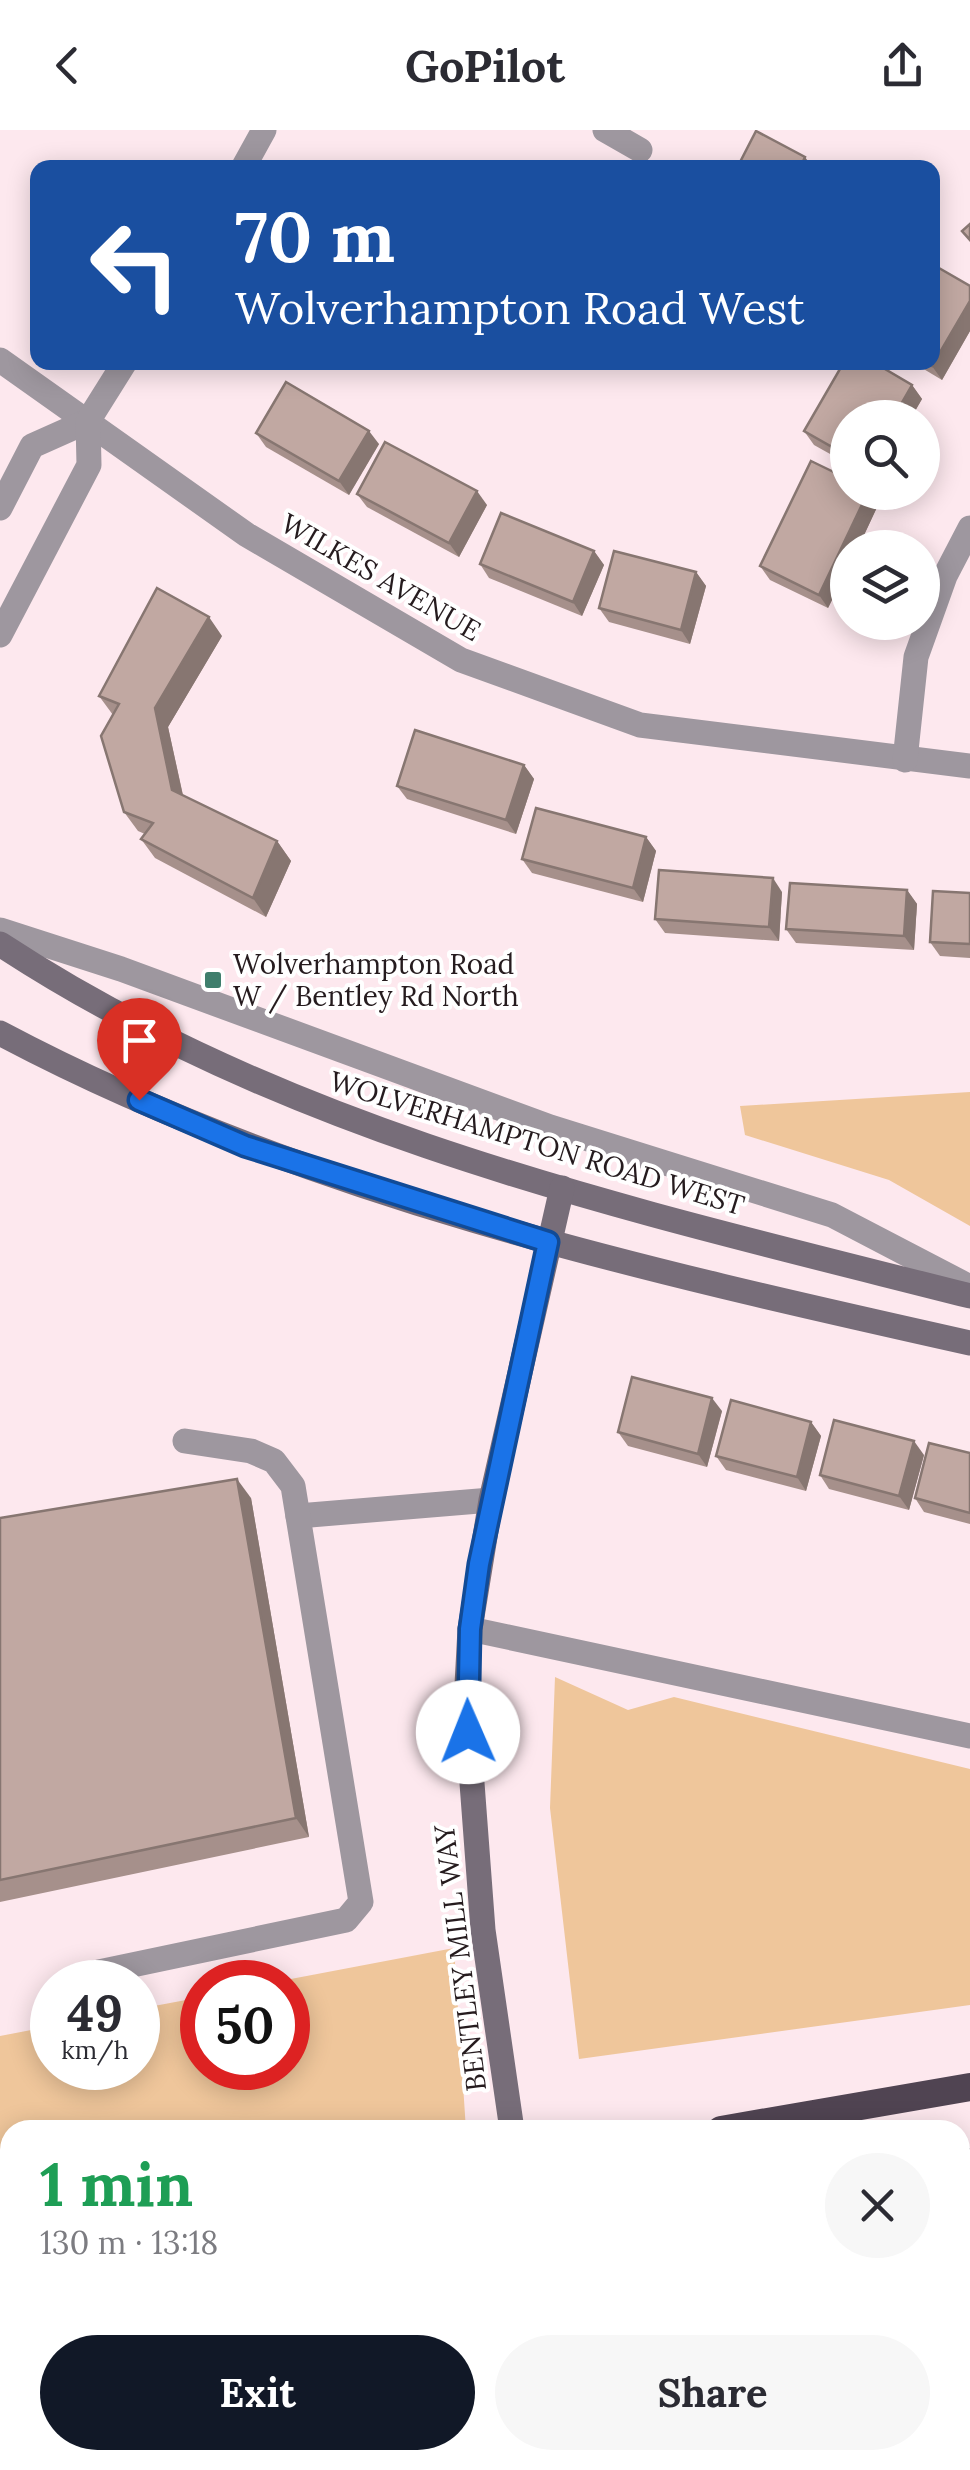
<!DOCTYPE html>
<meta charset="utf-8">
<style>
body{margin:0;font-family:Lora,serif;background:#f7f7f7;color:#2b2b33;height:100vh;display:flex;flex-direction:column;font-size:38px;white-space:nowrap}
*{box-sizing:border-box;margin:0}
p{font-size:32px;color:#7c7c81}
.icon{flex:none;width:55px;height:55px;fill:none;stroke:currentColor;stroke-width:2;stroke-linecap:round;stroke-linejoin:round}
.map{position:relative;flex:1;overflow:hidden}
.details{position:absolute;left:0px;top:1990px;width:970px;height:350px;display:flex;flex-direction:column;background:#fff;border-radius:30px 30px 0 0;box-shadow:0 5px 25px #0003}
.details>*{flex:none}
.top-card{position:absolute;left:30px;top:30px;width:910px;height:210px;border-radius:20px;box-shadow:0 5px 25px #0003;background:#1a4fa0;color:#fff;overflow:hidden}
.buttons{position:absolute;left:830px;top:270px;display:grid;gap:20px}
.buttons a{display:grid;place-items:center;width:110px;height:110px;border-radius:50%;background:#fff;box-shadow:0 5px 25px #0003;font-size:50px}
.speed{position:absolute;left:30px;top:1830px;display:flex;gap:20px;font-size:50px;font-weight:700;text-align:center}
.speed>*{display:grid;place-content:center;width:130px;height:130px;border-radius:50%;background:#fff;box-shadow:0 5px 25px #0003;line-height:1}
.speed small{font-size:25px;font-weight:400}
.speed .limit{border:15px solid #d22;background:#fff;color:#111}
.pin{position:absolute;display:grid;place-items:center;width:85px;height:85px;color:#fff;margin:-102px -42px;border-radius:50% 50% 50% 0;rotate:-45deg;box-shadow:0 0 10px #0007}
.pin .icon{rotate:45deg}
.me{position:absolute;width:110px;margin:-55px;rotate:359deg;stroke-linejoin:round;filter:drop-shadow(0 0 8px #0008)}
.turn{display:flex;align-items:center;gap:35px;height:210px;padding:0 40px;font-size:45px}
.turn .icon{width:130px;height:130px;stroke-width:2.5}
.turn b{display:block;font-size:70px;line-height:85px}
.round{display:grid;place-items:center;flex:none;width:105px;height:105px;border-radius:52px;background:#f7f7f7}
.summary{display:flex;align-items:center;justify-content:space-between;height:170px;padding:0 40px}
h1{font-size:60px;font-weight:800;line-height:75px;color:#1e9e55}
.action{display:flex;gap:20px;margin-top:auto;padding:20px 40px}
.action a{flex:1;height:115px;border-radius:60px;background:#111827;color:#fff;font-size:40px;font-weight:800;line-height:115px;text-align:center}
.action a+a{background:#f7f7f7;color:#2b2b33}
header{display:flex;justify-content:space-between;align-items:center;height:130px;padding:0 40px;background:#fff;font-size:45px;font-weight:800}
.map>svg:first-child{display:block}
</style>
<header><svg class="icon" aria-label="back" viewBox="0 0 24 24"><path d="M15 5l-7 7 7 7"/></svg>GoPilot<svg class="icon" aria-label="share" viewBox="0 0 24 24"><path d="M12 15V3M7 8l5-5 5 5M5 13v7h14v-7"/></svg></header>
<div class="map">
<svg width="970" height="2340" viewBox="0 0 970 2340">
<rect width="100%" height="100%" fill="#fde8ee"/>
<path fill="#fbd8e3" d="M970 2227V2340H675L676 2330H960V2229Z"/>
<g fill="#efc69b">
<path d="M970 962V1096L889 1050 745 1005 740 976Z"/>
<path d="M555 1547 628 1580 674 1567 970 1639V1875L579 1929 550 1678Z"/>
<path d="M454 1818 466 2000H10V2071L0 2072V1906L52 1896V1938H138V1879L202 1867V1938H288V1852H275Z"/>
<path d="M10 2252V2330H485L462 2340H0V2253Z"/>
</g>
<g fill="none" stroke-linecap="round" stroke-linejoin="round">
<g stroke="#9e979f" stroke-width="25">
<path d="M0 800 121 839 550 997 832 1085 970 1157"/>
<path d="M298 1386 491 1370"/>
<path d="M470 1499 970 1606"/>
<path d="M75 1847 346 1790 361 1772 293 1356 274 1331 251 1321 185 1311"/>
</g>
<g stroke="#9e979f" stroke-width="25">
<path d="M605 0 640 20"/>
<path d="M0 230 247 405 461 530 640 595 970 636"/>
<path d="M905 630 916 527 945 446 970 398"/>
</g>
<g stroke="#9e979f" stroke-width="25">
<path d="M243 38 264 0"/>
<path d="M0 378 32 316 88 291"/>
<path d="M0 505 89 335 88 291 125 232"/>
<path d="M573 2330 575 2340"/>
</g>
<g stroke="#776d79" stroke-width="25">
<path d="M0 814C292 1006 636 1081 970 1166"/>
<path d="M0 903C301 1063 639 1139 970 1213"/>
<path d="M512 2000 483 1800 466 1573 470 1499 491 1370 562 1058"/>
</g>
<g stroke="#504452" stroke-width="28">
<path d="M721 2000 970 1957"/>
<path d="M960 2033 970 2032"/>
<path d="M0 2119 10 2118"/>
<path d="M960 2145 970 2143"/>
<path d="M0 2193 10 2191"/>
</g>
</g>
<g fill="#a6908b">
<path d="M970 156V201L942 250 912 232H932Z"/>
<path d="M844 232H873L912 255 922 269 911 288H848V334L814 315 804 301Z"/>
<path d="M256 303 379 314 349 365 266 317Z"/>
<path d="M357 364 487 375 459 427 367 377Z"/>
<path d="M879 373 858 418H848V438L828 478 770 450 760 436Z"/>
<path d="M594 421 604 435 582 486 489 448 480 434Z"/>
<path d="M696 442 706 456 690 514 609 492 599 478Z"/>
<path d="M222 506 168 597 183 665 277 711 291 731 266 787 155 728 141 709 145 704 138 701 124 682 113 585 99 566Z"/>
<path d="M524 635 534 649 516 704 407 669 397 656Z"/>
<path d="M646 707 656 721 643 772 532 743 522 729Z"/>
<path d="M907 760 917 774 914 820 796 813 786 799Z"/>
<path d="M782 762 779 811 665 803 655 789Z"/>
<path d="M970 763V828L940 826 930 812Z"/>
<path d="M722 1281 707 1337 628 1316 618 1302Z"/>
<path d="M811 1292 821 1306 806 1361 726 1340 716 1326Z"/>
<path d="M970 1323V1394L924 1382 915 1368Z"/>
<path d="M924 1325 909 1380 829 1359 820 1345Z"/>
<path d="M251 1368 309 1707 0 1772V1388Z"/>
</g>
<g fill="#877671">
<path d="M805 27 813 38H800Z"/>
<path d="M970 171V201L942 250 932 236Z"/>
<path d="M912 255 922 269 911 288H893Z"/>
<path d="M369 301 379 314 349 365 339 351Z"/>
<path d="M477 361 487 375 459 427 449 413Z"/>
<path d="M868 362H872L879 373 858 418H848V438L828 478 819 465Z"/>
<path d="M594 421 604 435 582 486 573 472Z"/>
<path d="M696 442 706 456 690 514 681 500Z"/>
<path d="M209 487 222 506 168 597 186 680 172 660 155 578Z"/>
<path d="M524 635 534 649 516 704 506 690Z"/>
<path d="M646 707 656 721 643 772 633 758Z"/>
<path d="M277 711 291 731 266 787 253 768Z"/>
<path d="M773 748 782 762 779 811 769 797Z"/>
<path d="M907 760 917 774 914 820 904 806Z"/>
<path d="M712 1268 722 1281 707 1337 698 1324Z"/>
<path d="M811 1292 821 1306 806 1361 797 1347Z"/>
<path d="M914 1311 924 1325 909 1380 899 1366Z"/>
<path d="M237 1349 251 1368 309 1707 296 1688Z"/>
</g>
<g fill="#c1a8a2" stroke="#877671" stroke-width="2.5">
<path d="M756 1 805 27 800 38H737Z"/>
<path d="M970 94V110L962 101Z"/>
<path d="M932 134 970 156V171L932 236 926 232H932Z"/>
<path d="M844 232H873L912 255 893 288H848V326L804 301Z"/>
<path d="M286 252 369 301 339 351 256 303Z"/>
<path d="M385 312 477 361 449 413 357 364Z"/>
<path d="M811 331 848 349V362H868L819 465 760 436Z"/>
<path d="M501 383 594 421 573 472 480 434Z"/>
<path d="M614 421 696 442 681 500 599 478Z"/>
<path d="M157 458 209 487 155 578 172 660 277 711 253 768 141 709 153 693 124 682 101 606 119 574 99 566Z"/>
<path d="M415 600 524 635 506 690 397 656Z"/>
<path d="M536 678 646 707 633 758 522 729Z"/>
<path d="M659 740 773 748 769 797 655 789Z"/>
<path d="M790 753 907 760 904 806 786 799Z"/>
<path d="M933 761 970 763V814L930 812Z"/>
<path d="M632 1247 712 1268 698 1324 618 1302Z"/>
<path d="M731 1270 811 1292 797 1347 716 1326Z"/>
<path d="M834 1290 914 1311 899 1366 820 1345Z"/>
<path d="M929 1313 970 1323V1383L915 1368Z"/>
<path d="M237 1349 296 1688 0 1750V1388Z"/>
<path d="M729 2330H940L964 2340H724Z"/>
</g>
<g fill="none" stroke-linecap="round" stroke-linejoin="round">
<defs>
<path id="route" d="M139 970 245 1016 548 1112 479 1434 470 1499 468 1602"/>
</defs>
<use href="#route" stroke="#114b97" stroke-width="25"/>
<use href="#route" stroke="#1a73e8" stroke-width="18"/>
</g>
<rect fill="#3f7e6c" stroke="#fff" stroke-width="4" x="203" y="840" width="20" height="20" rx="5"/>
<g text-anchor="middle" dominant-baseline="central" stroke-width="8" stroke-linejoin="round" paint-order="stroke">
<g font-size="28" fill="#251b1e" stroke="#fff">
<text transform="translate(381 447) rotate(30)">WILKES AVENUE</text>
<text transform="translate(537 1013) rotate(17)">WOLVERHAMPTON ROAD WEST</text>
<text transform="translate(460 1828) rotate(-97)">BENTLEY MILL WAY</text>
</g>
<g font-size="28" fill="#251b1e" stroke="#fff" text-anchor="start">
<text x="233" y="834">Wolverhampton Road<tspan x="233" dy="32">W / Bentley Rd North</tspan></text>
</g>
</g>
</svg>
<div class="buttons">
<a><svg class="icon" aria-label="search" viewBox="0 0 24 24"><circle cx="10" cy="10" r="6"/><path d="M15 15l6 6"/></svg></a>
<a><svg class="icon" aria-label="layers" viewBox="0 0 24 24"><path d="M12 4l9 5-9 5-9-5zM3 14l9 5 9-5"/></svg></a>
</div>
<div class="speed"><div>49<small>km/h</small></div><div class="limit">50</div></div>
<div class="pin" style="left:139px;top:970px;background:#d93025"><svg class="icon" aria-label="arrive" viewBox="0 0 24 24"><path d="M6 21V4h12l-3 4 3 4H6"/></svg></div>
<svg class="me" style="left:468px;top:1602px" viewBox="-20 -20 40 40"><circle r="19" fill="#fff"/><path d="M0-13L10 11 0 6-10 11z" fill="#1a73e8"/></svg>
<div class="top-card">
<div class="turn"><svg class="icon" aria-label="left" viewBox="0 0 24 24"><path d="M17 20v-9H6M10 6l-5 5 5 5"/></svg><div><b>70 m</b>Wolverhampton Road West</div></div>
</div>
<section class="details">
<div class="summary"><div><h1>1 min</h1><p>130 m · 13:18</p></div><a class="round"><svg class="icon" aria-label="close" viewBox="0 0 24 24"><path d="M6 6l12 12M18 6L6 18"/></svg></a></div>
<div class="action"><a>Exit</a><a>Share</a></div>
</section>
</div>
